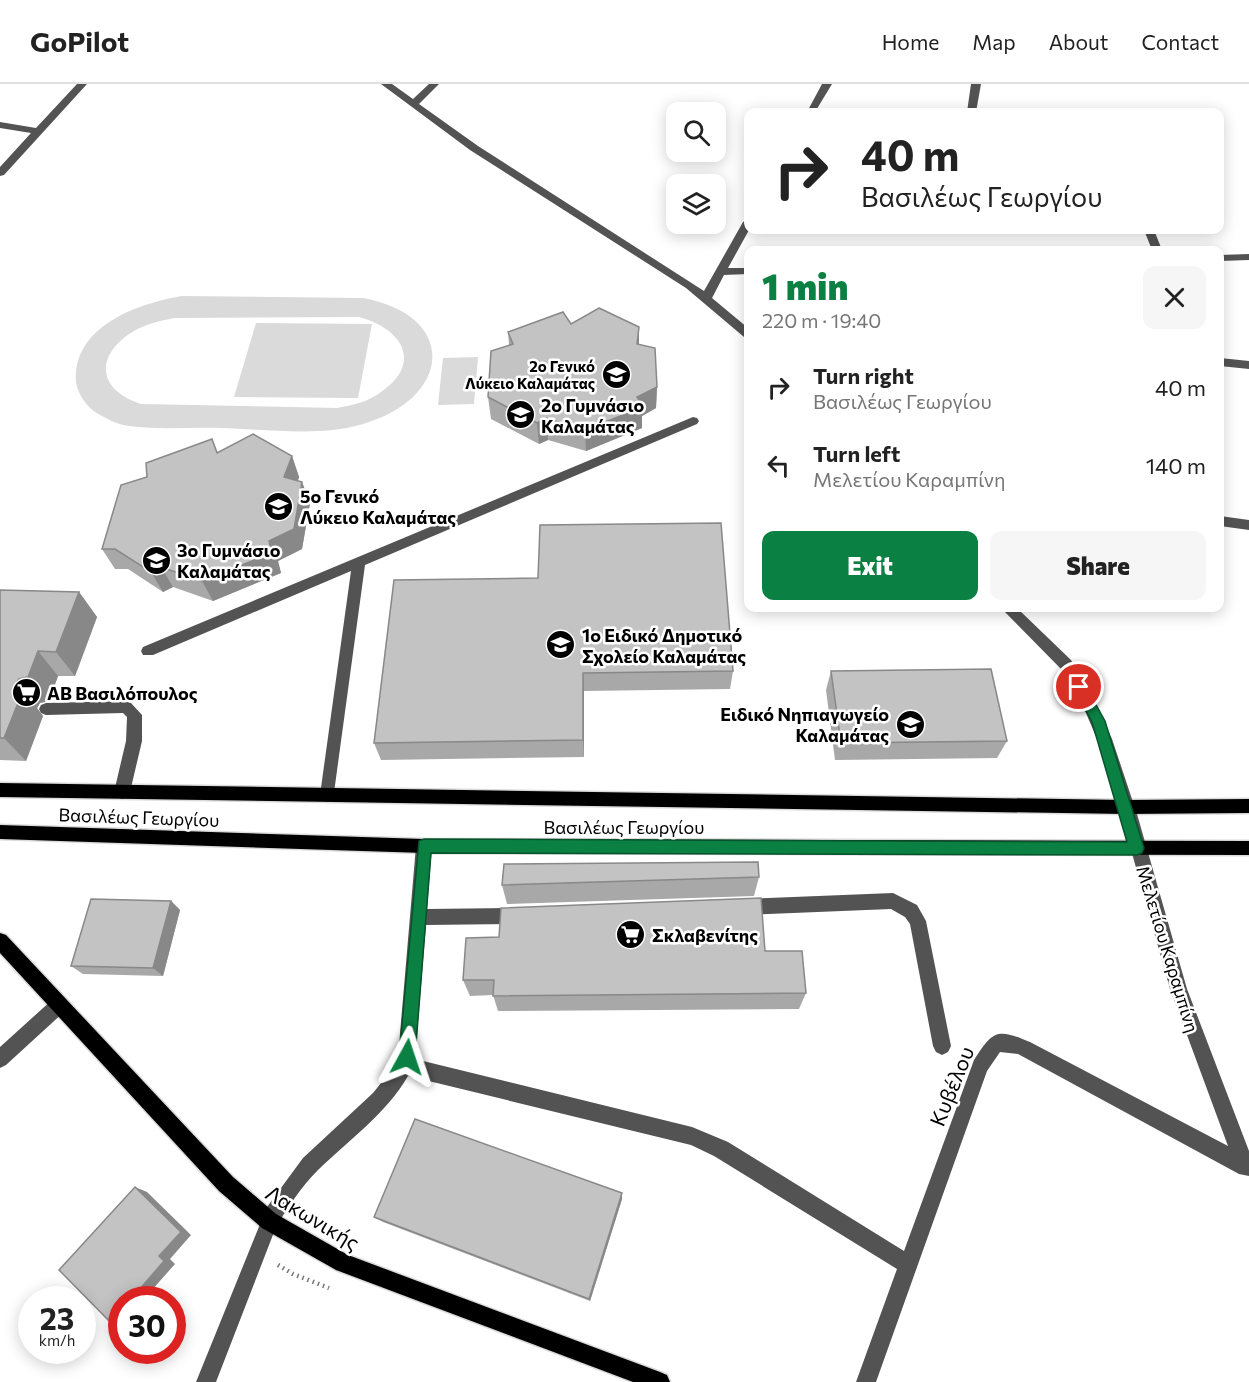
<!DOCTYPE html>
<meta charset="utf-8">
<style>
body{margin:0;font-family:Commissioner,sans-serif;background:#f6f6f6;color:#222;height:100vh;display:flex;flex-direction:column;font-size:22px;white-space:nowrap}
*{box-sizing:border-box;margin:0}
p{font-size:20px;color:#767676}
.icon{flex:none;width:33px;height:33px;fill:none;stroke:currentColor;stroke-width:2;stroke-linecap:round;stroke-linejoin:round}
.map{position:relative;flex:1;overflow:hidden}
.panel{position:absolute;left:744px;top:162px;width:480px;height:366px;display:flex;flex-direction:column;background:#fff;border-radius:12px;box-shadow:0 3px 15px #0003}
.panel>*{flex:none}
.top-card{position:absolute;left:744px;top:24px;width:480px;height:126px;border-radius:12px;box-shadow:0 3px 15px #0003;background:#fff;color:#222;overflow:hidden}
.fabs{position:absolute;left:666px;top:18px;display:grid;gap:12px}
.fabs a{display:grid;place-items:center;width:60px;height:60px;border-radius:12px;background:#fff;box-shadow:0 3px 15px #0003;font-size:30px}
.speed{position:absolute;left:18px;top:1202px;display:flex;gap:12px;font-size:30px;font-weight:700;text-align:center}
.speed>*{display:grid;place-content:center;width:78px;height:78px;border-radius:50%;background:#fff;box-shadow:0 3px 15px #0003;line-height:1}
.speed small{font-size:15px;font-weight:400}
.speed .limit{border:9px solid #d22;background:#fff;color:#111}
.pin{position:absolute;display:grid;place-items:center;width:51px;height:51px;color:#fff;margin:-26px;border:3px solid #fff;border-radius:50%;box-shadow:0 2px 6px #0007}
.me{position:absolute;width:66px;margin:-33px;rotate:5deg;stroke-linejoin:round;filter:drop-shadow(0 0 4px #0008)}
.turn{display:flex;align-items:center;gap:21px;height:126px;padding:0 18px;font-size:27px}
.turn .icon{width:78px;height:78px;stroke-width:2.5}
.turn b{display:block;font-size:42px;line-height:51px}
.round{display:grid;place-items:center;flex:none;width:63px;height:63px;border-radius:12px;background:#f6f6f6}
.headline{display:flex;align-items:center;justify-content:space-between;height:102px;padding:0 18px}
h1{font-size:36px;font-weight:800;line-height:45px;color:#0b8043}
.cta{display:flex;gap:12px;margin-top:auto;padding:12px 18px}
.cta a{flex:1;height:69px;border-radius:12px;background:#0b8043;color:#fff;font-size:24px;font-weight:800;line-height:69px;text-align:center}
.cta a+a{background:#f6f6f6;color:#222}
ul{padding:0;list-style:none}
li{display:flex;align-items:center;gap:18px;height:78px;padding:0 18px}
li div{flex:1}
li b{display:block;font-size:22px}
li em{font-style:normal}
header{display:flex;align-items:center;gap:36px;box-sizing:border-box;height:84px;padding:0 30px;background:#fff;border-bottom:2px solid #e0e0e0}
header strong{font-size:28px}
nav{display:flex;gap:33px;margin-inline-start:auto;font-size:21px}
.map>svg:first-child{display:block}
</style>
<header>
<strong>GoPilot</strong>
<nav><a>Home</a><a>Map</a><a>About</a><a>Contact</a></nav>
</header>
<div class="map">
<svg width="1249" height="1298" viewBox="0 0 1249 1298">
<rect width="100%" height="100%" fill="#fff"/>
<g fill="#dadada" fill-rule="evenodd">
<path d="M182 212 363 214C456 231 453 310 369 338 325 354 267 345 220 344 190 343 158 346 129 342 118 341 105 334 95 328 83 319 74 304 76 289 80 239 141 219 182 212ZM359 233C401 244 424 278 381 308 368 318 353 321 337 324L141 320C97 306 94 271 134 247 146 240 160 237 174 234Z"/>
<path d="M256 239 372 240 358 314 234 313Z"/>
<path d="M478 273 474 320 438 321 443 274Z"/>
</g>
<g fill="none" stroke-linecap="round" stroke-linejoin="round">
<defs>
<g id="major">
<path d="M0 699 1125 716 1249 715V729L1125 730 0 713Z"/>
<path d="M0 741 424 755 1249 757V771L424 769 0 755Z"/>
<path d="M0 849 6 851 233 1093 276 1130 348 1171 660 1288 667 1291 670 1298H633L336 1186 262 1144 219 1107 0 869Z"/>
</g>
</defs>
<use href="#major" stroke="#dbdbdb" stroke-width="3"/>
<path stroke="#757575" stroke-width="4.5" stroke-dasharray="1.5 4" stroke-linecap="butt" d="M278 1181 293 1190 329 1204"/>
<g fill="#535353" fill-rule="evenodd">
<path d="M77 0H87L4 91 0 92V83L31 49 0 44V38L36 44Z"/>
<path d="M381 0H392L413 15 429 0H439L419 20 478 62 704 207 743 138 748 135 749 146 728 184H748V190L724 191 712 214 748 244V254L744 253 686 204 470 66Z"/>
<path d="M822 0H832L815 28H807Z"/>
<path d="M971 0H981L976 28H967Z"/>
<path d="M1144 146H1154L1162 166H1152Z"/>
<path d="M1249 170V176L1220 177V171Z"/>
<path d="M1220 274 1249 277V285L1220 282Z"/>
<path d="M693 333 697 334 699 337 697 340 365 481 333 716 328 718 323 716 320 711 351 487 153 571H143L141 567 143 563Z"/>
<path d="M1220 432 1249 436V446L1220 442Z"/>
<path d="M1001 524H1017L1071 576 1094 616 1112 655 1137 730 1187 905 1249 1067V1092L1239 1090 1018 970 1000 968 987 987 876 1298H856L897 1185 714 1072 691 1061 408 992C386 1030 349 1056 318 1086 301 1103 288 1123 276 1143L216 1298H196L267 1123 303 1074 373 1009 385 994 398 973 416 762 418 757 424 755 430 757 432 762 427 825 521 824 527 826 529 832 527 838 521 840 426 841 415 975 692 1043 728 1058 904 1167 974 976C993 946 997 944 1030 958L1228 1062 1170 905 1121 730 1097 655 1083 622 1061 585Z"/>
<path d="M126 617 131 619 142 631V657L130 708 127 713 122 715 117 713 114 708 126 657 127 633 123 629 46 631 41 629 39 625 41 621 46 619Z"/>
<path d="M893 809 917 821 926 837 951 962 948 968 942 971 936 968 933 962 910 840 905 833 891 825 743 831 737 828 735 823 737 818 743 815Z"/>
<path d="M59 912 65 915 68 921 65 927 6 981 0 984V963L53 915Z"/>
</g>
<use href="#major" fill="#000" fill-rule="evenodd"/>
</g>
<g fill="#a8a8a8">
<path d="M571 240 639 243V261L657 303 656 324 642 332V344L586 367 548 356 539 360 491 335 488 313 509 261 508 248Z"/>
<path d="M212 355 218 369 292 372 299 393 298 397 302 398 310 419 302 465 278 477 281 489 213 517 173 503 163 508 128 485H115L102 465 147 393Z"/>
<path d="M394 496 733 587 730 605 584 607V673L381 676 374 659Z"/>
<path d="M0 506 79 508 97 533 75 592H58L49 617 40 619 37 624 43 632 26 677 0 676Z"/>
<path d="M831 587 1007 657 997 674 835 676 826 606Z"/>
<path d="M759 793 754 812 507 820 502 801Z"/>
<path d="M171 817 180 826 163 892 83 890 71 882Z"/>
<path d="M765 867 806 909 799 925 498 927 493 911 470 912 463 896Z"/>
<path d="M622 1115 590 1217 383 1138 374 1133Z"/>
</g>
<g fill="#888">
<path d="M639 243V265L637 260Z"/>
<path d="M657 303 656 324 642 332V344L586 367 585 346 637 313Z"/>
<path d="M546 334 548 356 539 360 537 339Z"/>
<path d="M292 372 299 393 292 414 284 393Z"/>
<path d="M302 398 310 419 302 465 278 477 281 489 213 517 202 497 269 457Z"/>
<path d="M161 483 173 503 163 508 151 488Z"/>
<path d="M79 508 97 533 75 592 56 568Z"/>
<path d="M38 567 58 592 49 617 40 619 37 624 43 632 26 677 4 654 18 607 16 600Z"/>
<path d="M583 589 584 607V673L583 656Z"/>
<path d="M171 817 180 826 163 892 153 884Z"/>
<path d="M135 1103 147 1108 191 1151 170 1175 175 1180 151 1207 157 1213 155 1215H141L139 1206 159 1172Z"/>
<path d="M622 1109V1115L590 1217 589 1215Z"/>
<path d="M122 1238V1244H116Z"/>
</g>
<g fill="#c3c3c3" stroke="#888" stroke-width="1.5">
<path d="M599 224 639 243 637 260 655 264 657 303 637 313 643 323 585 346 546 334 537 339 488 313 491 267 513 260 508 248 563 228 571 240Z"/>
<path d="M253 350 292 372 284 393 302 398 294 445 269 457 272 469 202 497 161 483 151 488 115 465H102L121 401 147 393 146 379 212 355 217 369Z"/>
<path d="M721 439 733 587 583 589V656L374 659 394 496 538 494 540 441Z"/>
<path d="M0 506 79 508 56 568 38 567 28 593 19 595 16 600 18 607 22 609 4 654H0Z"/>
<path d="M991 585 1007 657 841 659 831 587Z"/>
<path d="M758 778 759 793 502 801 504 780Z"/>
<path d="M761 814 765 867H802L806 909 493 912 494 896H463L466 854 499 853 501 824Z"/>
<path d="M91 815 171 817 153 884 71 882Z"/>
<path d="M415 1035 622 1109 589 1215 374 1133Z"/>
<path d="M135 1103 181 1148 159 1172 164 1177 139 1206 145 1211 141 1215H122V1238L116 1244 59 1186Z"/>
</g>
<path fill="#0b8043" stroke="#07532c" stroke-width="1.5" d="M1079 597 1084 599 1105 637 1144 764 1142 769 1137 771 431 769 415 973 413 979 407 981 402 979 399 973 419 757 424 755 1127 758 1092 638 1073 603Z"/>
<defs>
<symbol id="school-disc" viewBox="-11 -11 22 22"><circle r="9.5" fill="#000" stroke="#fff"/><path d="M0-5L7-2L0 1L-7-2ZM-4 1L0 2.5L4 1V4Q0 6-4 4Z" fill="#fff"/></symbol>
<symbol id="supermarket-disc" viewBox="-11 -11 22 22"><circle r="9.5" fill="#000" stroke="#fff"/><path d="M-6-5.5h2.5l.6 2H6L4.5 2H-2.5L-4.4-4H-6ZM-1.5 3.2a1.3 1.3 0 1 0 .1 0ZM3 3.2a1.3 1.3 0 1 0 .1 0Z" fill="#fff"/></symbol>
</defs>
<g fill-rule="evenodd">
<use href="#school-disc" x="600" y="274" width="33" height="33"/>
<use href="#school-disc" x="504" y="314" width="33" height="33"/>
<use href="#school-disc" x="262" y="406" width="33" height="33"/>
<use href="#school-disc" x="140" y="460" width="33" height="33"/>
<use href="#school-disc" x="544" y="544" width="33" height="33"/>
<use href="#supermarket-disc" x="10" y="592" width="33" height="33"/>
<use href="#school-disc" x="894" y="624" width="33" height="33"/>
<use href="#supermarket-disc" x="614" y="834" width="33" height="33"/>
</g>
<g text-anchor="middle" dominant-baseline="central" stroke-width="5" stroke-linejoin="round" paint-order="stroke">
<g font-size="15" font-weight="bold" fill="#000" stroke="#fff" text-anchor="end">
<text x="595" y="282">2ο Γενικό<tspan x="595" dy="17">Λύκειο Καλαμάτας</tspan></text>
</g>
<g font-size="18" font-weight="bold" fill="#000" stroke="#fff" text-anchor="start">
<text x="541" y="321">2ο Γυμνάσιο<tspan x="541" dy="21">Καλαμάτας</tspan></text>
<text x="300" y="412">5ο Γενικό<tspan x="300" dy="21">Λύκειο Καλαμάτας</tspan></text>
<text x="177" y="466">3ο Γυμνάσιο<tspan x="177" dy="21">Καλαμάτας</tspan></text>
<text x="582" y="551">1ο Ειδικό Δημοτικό<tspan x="582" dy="21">Σχολείο Καλαμάτας</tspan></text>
<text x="47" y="609">ΑΒ Βασιλόπουλος</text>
<text x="889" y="630" text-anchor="end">Ειδικό Νηπιαγωγείο<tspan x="889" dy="21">Καλαμάτας</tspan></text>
<text x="652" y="851">Σκλαβενίτης</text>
</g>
<g font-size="18" fill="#000" stroke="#fff">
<text transform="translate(139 733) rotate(2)">Βασιλέως Γεωργίου</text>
<text x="624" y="743">Βασιλέως Γεωργίου</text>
<text transform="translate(1168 865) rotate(73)">Μελετίου Καραμπίνη</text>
</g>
<g font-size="21" fill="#000" stroke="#fff">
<text transform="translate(951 1002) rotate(-68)">Κυβέλου</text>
<text transform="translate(313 1133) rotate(31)">Λακωνικής</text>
</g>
</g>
</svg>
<div class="fabs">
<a><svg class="icon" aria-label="search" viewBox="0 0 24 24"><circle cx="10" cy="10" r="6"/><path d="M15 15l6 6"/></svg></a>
<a><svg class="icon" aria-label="layers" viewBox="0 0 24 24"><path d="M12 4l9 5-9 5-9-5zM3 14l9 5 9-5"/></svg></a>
</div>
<div class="speed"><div>23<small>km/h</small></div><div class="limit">30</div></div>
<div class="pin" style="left:1079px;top:603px;background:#d93025"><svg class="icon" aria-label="arrive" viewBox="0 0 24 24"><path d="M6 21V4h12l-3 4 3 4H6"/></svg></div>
<svg class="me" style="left:407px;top:973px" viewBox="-20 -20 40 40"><path d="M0-17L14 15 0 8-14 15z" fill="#0b8043" stroke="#fff" stroke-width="4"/></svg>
<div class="top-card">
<div class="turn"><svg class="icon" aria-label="right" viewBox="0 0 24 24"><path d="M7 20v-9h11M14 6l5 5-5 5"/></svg><div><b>40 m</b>Βασιλέως Γεωργίου</div></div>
</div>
<section class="panel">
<div class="headline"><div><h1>1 min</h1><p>220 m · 19:40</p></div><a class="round"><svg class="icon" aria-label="close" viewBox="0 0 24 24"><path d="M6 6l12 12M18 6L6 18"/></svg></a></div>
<ul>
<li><svg class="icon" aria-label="right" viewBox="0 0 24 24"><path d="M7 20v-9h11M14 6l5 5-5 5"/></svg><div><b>Turn right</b><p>Βασιλέως Γεωργίου</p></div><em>40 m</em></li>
<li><svg class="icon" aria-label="left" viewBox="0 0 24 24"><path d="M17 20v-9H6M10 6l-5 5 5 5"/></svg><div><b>Turn left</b><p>Μελετίου Καραμπίνη</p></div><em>140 m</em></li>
</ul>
<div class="cta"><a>Exit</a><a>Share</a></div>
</section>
</div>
